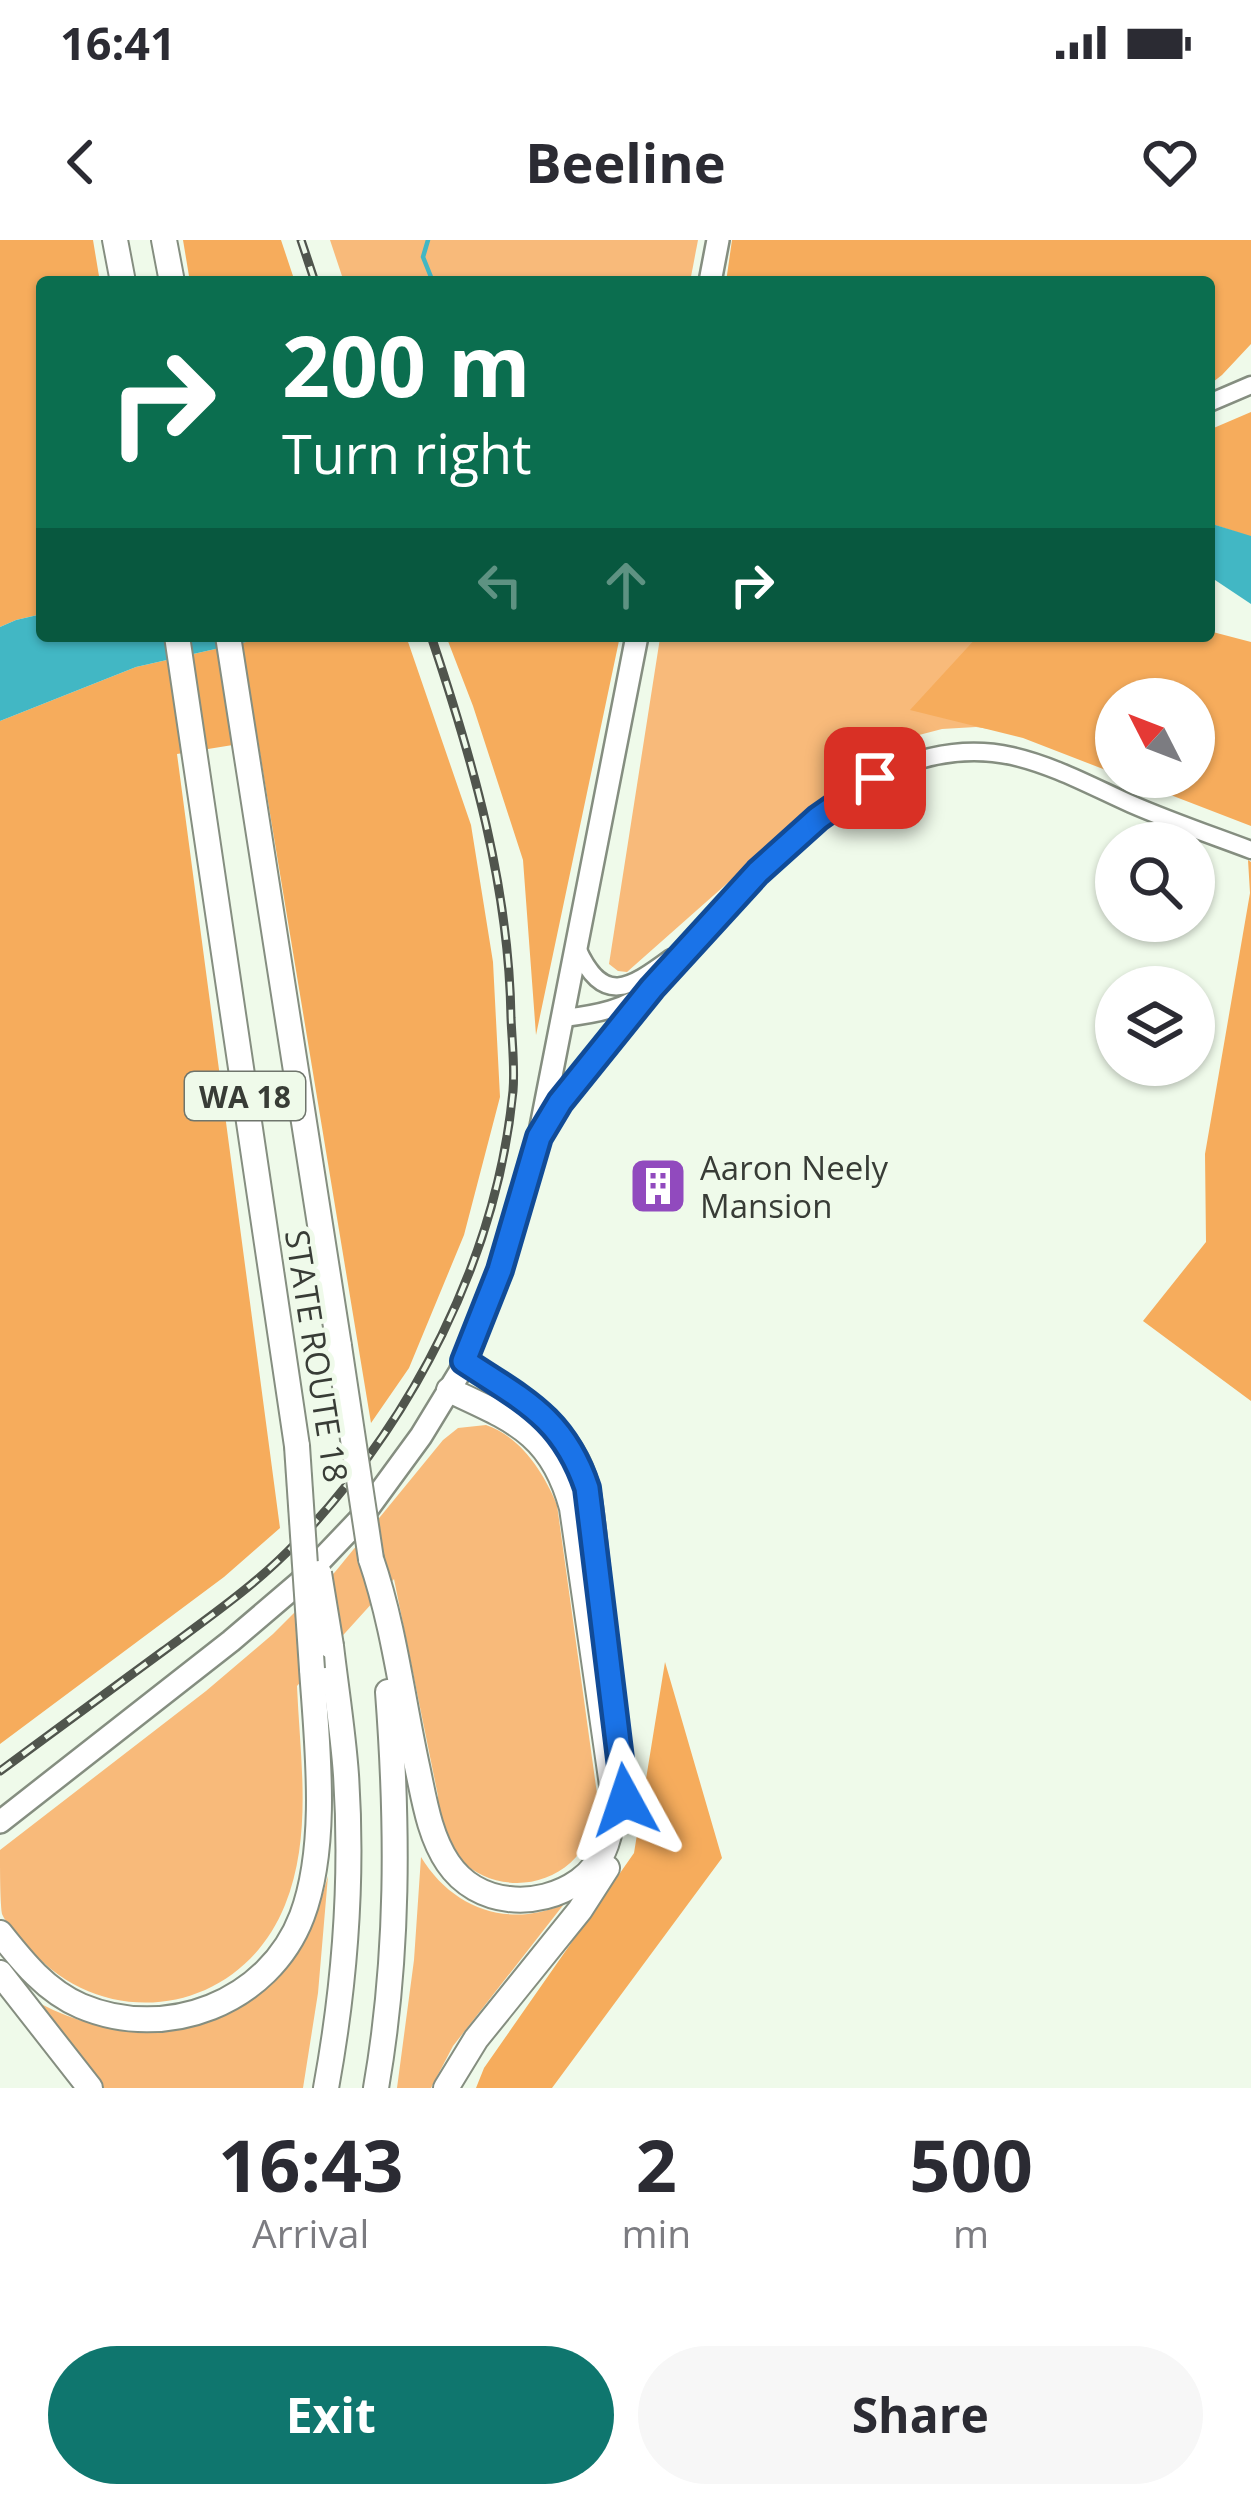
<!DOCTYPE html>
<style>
body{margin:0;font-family:"Open Sans",sans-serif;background:#f7f7f7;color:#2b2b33;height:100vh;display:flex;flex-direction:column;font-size:45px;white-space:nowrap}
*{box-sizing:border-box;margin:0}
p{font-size:39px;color:#7c7c81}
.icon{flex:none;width:66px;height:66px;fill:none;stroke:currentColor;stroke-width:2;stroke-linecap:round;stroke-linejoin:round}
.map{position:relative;height:1848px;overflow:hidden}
.panel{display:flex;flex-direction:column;background:#fff;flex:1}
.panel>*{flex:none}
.top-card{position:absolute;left:36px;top:36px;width:1179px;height:366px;border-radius:12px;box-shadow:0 3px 9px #0004;background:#0b6e4f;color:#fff;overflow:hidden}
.needle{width:78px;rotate:312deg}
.buttons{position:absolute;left:1095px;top:438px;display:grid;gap:24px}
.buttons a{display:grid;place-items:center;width:120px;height:120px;border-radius:50%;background:#fff;box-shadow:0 3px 9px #0004;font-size:60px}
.pin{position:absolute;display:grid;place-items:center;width:102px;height:102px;color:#fff;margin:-51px;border-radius:24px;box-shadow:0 6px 18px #0006}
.me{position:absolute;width:132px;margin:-66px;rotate:355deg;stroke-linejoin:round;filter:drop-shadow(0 0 9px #0008)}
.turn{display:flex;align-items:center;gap:42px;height:252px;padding:0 48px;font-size:54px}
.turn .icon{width:156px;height:156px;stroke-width:2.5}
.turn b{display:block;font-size:84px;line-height:102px}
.lanes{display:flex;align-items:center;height:114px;padding:0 48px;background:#0003;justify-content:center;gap:60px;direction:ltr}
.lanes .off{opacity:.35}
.eta{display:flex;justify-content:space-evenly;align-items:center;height:204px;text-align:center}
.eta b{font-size:72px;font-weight:700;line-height:84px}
.button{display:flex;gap:24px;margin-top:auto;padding:24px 48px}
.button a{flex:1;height:138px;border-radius:72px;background:#0f766e;color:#fff;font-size:48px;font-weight:700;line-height:138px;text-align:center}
.button a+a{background:#f7f7f7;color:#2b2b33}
.status{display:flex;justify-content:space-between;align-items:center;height:84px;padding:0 60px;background:#fff;direction:ltr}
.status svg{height:33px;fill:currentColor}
header{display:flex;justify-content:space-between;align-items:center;height:156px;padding:0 48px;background:#fff;font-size:54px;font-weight:700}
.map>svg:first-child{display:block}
</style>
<div class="status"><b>16:41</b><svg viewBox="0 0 49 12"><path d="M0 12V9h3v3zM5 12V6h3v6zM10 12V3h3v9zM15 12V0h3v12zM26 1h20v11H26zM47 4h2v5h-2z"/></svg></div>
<header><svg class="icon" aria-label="back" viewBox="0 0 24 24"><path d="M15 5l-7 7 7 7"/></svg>Beeline<svg class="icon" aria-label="heart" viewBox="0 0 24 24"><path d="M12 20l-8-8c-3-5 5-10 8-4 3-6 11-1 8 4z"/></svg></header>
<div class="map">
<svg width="1251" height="1848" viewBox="0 0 1251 1848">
<rect width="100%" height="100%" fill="#effaea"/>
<g fill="#f8ba7a">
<path d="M330 0H698L690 42H344Z"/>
<path d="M872 396H1024L1199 407 1194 537V459H1116L1036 496 976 487 942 489 896 501 870 513V530L800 579 627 732 618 731 609 724 660 398H855Z"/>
<path d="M486 1185C521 1197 544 1233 557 1265L598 1561C590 1674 436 1668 438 1556L394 1339 297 1446C300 1519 313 1595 285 1665 240 1777 100 1797 24 1702 18 1694 6 1684 2 1674 0 1661 0 1625 0 1610L206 1451 273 1394 335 1332 443 1200 458 1188Z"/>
<path d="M421 1617C452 1668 508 1689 564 1664L453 1806 431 1848H397L414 1720Z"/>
<path d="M328 1636 318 1753 303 1848H103L41 1764C82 1785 121 1793 166 1789L305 1696 322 1657Z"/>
</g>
<g fill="#f6ac5c">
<path d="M0 0H93L100 42H42V374L16 380 0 387Z"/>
<path d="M183 0H281L295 42H190Z"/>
<path d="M732 0H1251V104L1222 135 1209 145V42H726Z"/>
<path d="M1251 172V297L1209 283V190Z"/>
<path d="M1209 391 1251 402V586L1124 537H1194V459H1116V534L1023 498 910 470 978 396H1209Z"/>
<path d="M273 396H406L471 585 493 722 500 857 464 995 409 1128 371 1183 258 501 177 514 280 1288 224 1337 0 1504V481L136 427Z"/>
<path d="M446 396H620L536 795 523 620 473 466Z"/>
<path d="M1248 620 1251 622V1161L1143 1081 1206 1002 1205 914 1250 653Z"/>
<path d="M665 1422 722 1618 552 1848H476L484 1828 634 1613Z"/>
</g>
<g fill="#42b7c4">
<path d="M1209 283 1251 296V364L1209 336Z"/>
<path d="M42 374V396H273L136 427 0 481V387L16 380Z"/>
</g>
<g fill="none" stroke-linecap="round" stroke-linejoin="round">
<path stroke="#42b7c4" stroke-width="4.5" d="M428 0 423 17 433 42"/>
</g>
<path fill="#2d9578" d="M657 923 682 945 660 970 635 947Z"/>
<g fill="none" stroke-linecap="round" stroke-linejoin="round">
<defs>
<g id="minor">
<path d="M1209 163 1251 145"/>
<path d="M577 708C603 766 629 749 671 718"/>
<path d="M564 778C597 774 625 769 652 748 741 652 861 483 1012 516 1053 525 1093 547 1131 564 1170 581 1211 595 1251 610"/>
<path d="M546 886 560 862 644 759"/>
</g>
<g id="major">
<path d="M710 42 718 0"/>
<path d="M0 1582 231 1401 299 1343 361 1278 421 1196 460 1132 500 1030 539 897 637 396"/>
</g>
<g id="highway">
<path d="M115 0 123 42"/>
<path d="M164 0 172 42"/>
<path d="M177 396 297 1206"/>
<path d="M228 396 339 1106"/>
<path d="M464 1121C514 1154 572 1185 587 1248 593 1276 594 1306 598 1334"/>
<path d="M371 1319C394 1386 402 1457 417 1526 424 1558 429 1595 448 1623 477 1666 538 1670 579 1641 607 1621 612 1590 614 1559L572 1268C552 1193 513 1180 449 1150"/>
<path d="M0 1693C23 1722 46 1751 81 1766 166 1802 269 1763 302 1676 329 1604 317 1504 312 1429"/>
<path d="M0 1733 90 1848"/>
<path d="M326 1848C345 1744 353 1640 346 1535 343 1492 336 1449 331 1406"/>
<path d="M376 1848C399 1716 398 1585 388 1452"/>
<path d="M446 1848 476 1799 580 1670 607 1628"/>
</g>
</defs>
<use href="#minor" stroke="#858e80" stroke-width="21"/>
<use href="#major" stroke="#858e80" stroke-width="26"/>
<use href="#highway" stroke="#858e80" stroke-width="28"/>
<use href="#minor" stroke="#fff" stroke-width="16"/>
<use href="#major" stroke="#fff" stroke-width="21"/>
<use href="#highway" stroke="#fff" stroke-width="24"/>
<defs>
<g id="rail">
<path d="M301 0 315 42"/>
<path d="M0 1531C54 1491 108 1452 162 1412 208 1378 256 1345 296 1303 412 1182 497 1019 513 851 515 827 512 802 511 778 509 646 473 521 431 396"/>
</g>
</defs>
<use href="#rail" stroke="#50554d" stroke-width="9"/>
<use href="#rail" stroke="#effaea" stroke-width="4.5" stroke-dasharray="14" stroke-linecap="butt"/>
<defs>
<g id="highway-bridge">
<path d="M339 1106 371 1319"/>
<path d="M297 1206 312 1429"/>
<path d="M319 1333 331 1406"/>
</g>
</defs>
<use href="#highway-bridge" stroke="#858e80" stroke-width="28" stroke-linecap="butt"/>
<use href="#highway-bridge" stroke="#fff" stroke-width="24"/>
</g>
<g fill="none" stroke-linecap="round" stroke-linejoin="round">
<defs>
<path id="route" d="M625 1560 587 1248C563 1177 523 1160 464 1121L500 1030 539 897 560 862 652 748 758 632 818 578 875 538"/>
</defs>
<use href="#route" stroke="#114b97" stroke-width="30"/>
<use href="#route" stroke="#1a73e8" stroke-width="21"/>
</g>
<defs>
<symbol id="building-square" viewBox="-11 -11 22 22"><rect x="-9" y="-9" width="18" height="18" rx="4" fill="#914abe" stroke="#effaea"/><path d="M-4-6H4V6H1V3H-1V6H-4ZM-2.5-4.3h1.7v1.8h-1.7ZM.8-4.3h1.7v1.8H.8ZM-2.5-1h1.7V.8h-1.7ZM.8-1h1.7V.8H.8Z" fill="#fff"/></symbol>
</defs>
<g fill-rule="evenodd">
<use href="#building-square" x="625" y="913" width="66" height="66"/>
</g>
<g text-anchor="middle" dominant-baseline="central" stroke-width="10" stroke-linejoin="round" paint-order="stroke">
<rect fill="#effaea" stroke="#6f756c" stroke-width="3" x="185" y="832" width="120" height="48" rx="9"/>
<g font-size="30" font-weight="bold" fill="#383c36">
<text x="245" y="856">WA 18</text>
</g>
<g font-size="33" fill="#383c36" stroke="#effaea" text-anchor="start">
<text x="700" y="927">Aaron Neely<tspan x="700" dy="38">Mansion</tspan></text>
</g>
<g font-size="33" fill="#383c36" stroke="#effaea">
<text transform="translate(317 1116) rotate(81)">STATE ROUTE 18</text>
</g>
</g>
</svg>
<div class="buttons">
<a><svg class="needle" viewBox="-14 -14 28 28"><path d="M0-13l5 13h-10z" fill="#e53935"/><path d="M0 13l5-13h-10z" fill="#7c7c81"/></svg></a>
<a><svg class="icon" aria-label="search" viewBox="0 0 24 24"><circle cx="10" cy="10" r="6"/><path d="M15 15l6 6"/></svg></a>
<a><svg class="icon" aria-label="layers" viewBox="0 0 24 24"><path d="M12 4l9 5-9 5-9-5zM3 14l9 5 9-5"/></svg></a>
</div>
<div class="pin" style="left:875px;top:538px;background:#d93025"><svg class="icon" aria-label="arrive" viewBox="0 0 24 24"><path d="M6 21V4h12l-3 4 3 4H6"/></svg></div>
<svg class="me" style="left:625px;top:1560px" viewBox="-20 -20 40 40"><path d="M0-17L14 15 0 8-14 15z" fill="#1a73e8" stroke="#fff" stroke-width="4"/></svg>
<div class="top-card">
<div class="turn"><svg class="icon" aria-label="right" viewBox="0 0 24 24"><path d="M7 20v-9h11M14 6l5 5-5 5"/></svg><div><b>200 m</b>Turn right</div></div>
<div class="lanes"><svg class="icon off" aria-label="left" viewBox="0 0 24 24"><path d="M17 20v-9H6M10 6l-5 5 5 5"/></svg><svg class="icon off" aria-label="ahead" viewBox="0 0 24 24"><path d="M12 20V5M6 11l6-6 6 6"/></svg><svg class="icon" aria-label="right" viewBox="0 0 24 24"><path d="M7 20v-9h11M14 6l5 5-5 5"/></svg></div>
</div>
</div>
<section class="panel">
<div class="eta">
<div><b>16:43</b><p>Arrival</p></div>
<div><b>2</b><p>min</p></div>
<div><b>500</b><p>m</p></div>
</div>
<div class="button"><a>Exit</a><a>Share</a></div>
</section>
